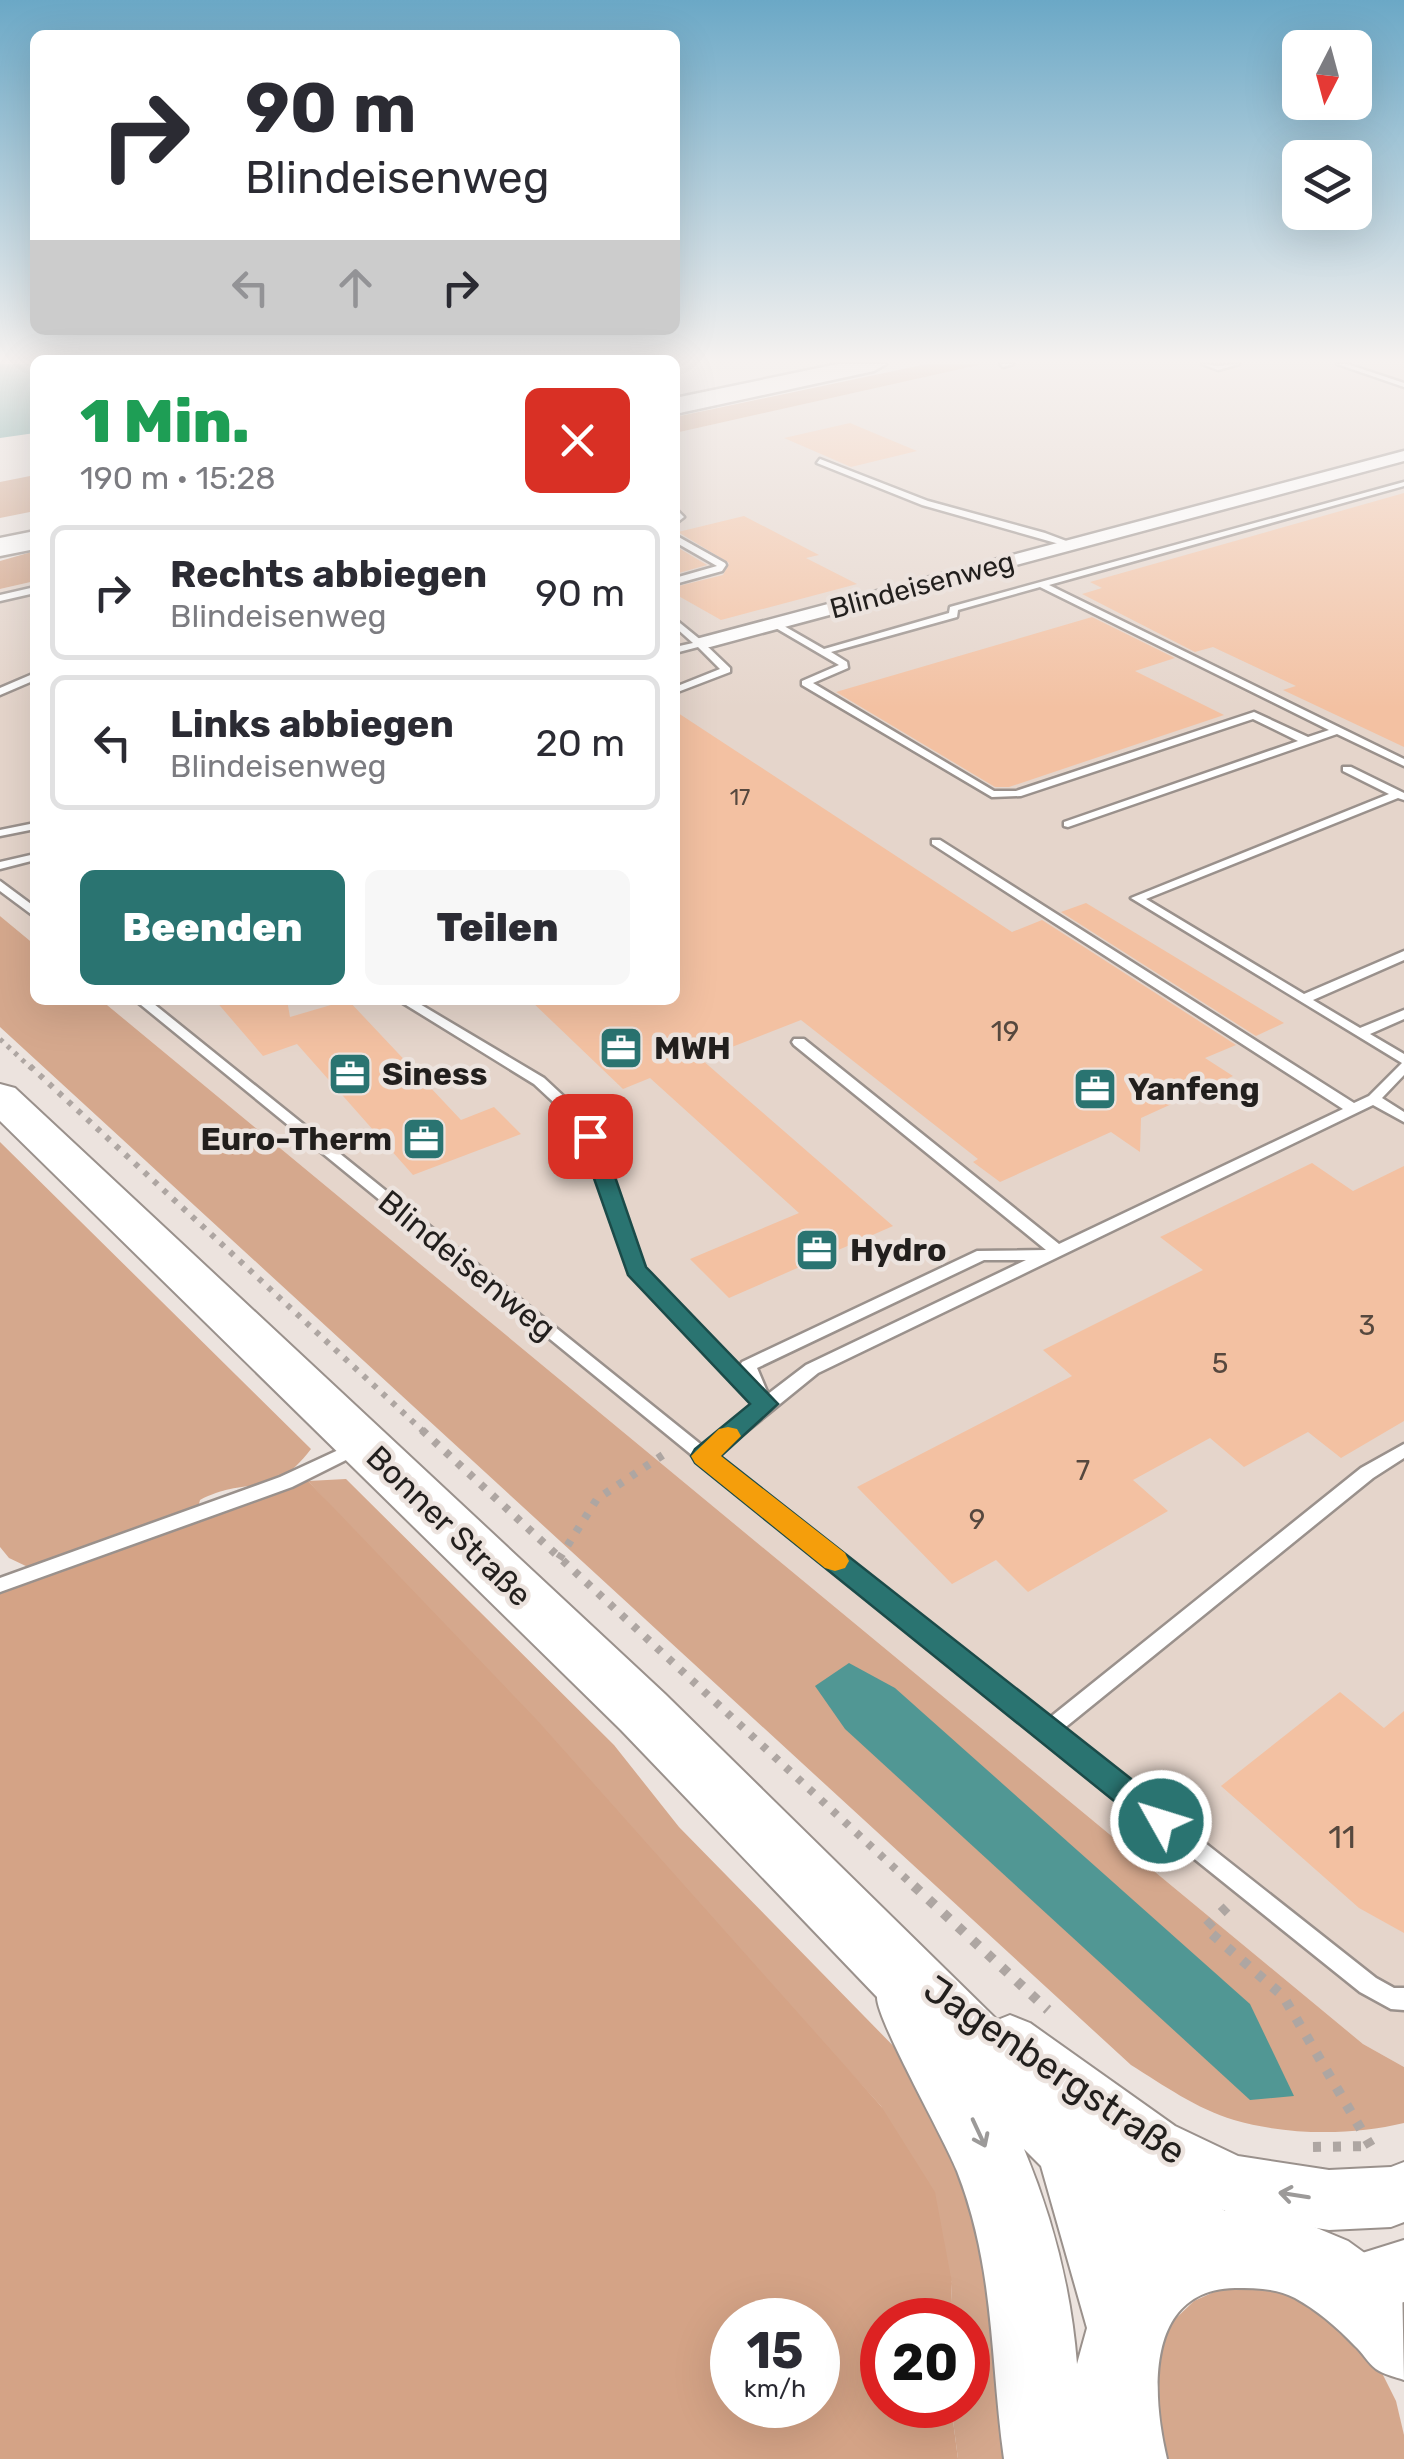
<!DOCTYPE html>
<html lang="de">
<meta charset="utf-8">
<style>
body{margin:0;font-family:Rubik,sans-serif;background:#f7f7f7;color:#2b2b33;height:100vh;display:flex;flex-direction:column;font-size:38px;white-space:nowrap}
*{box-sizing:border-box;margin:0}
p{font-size:32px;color:#7c7c81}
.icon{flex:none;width:55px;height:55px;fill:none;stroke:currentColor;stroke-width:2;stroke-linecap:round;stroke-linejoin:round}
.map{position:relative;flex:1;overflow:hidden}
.sheet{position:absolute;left:30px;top:355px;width:650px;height:650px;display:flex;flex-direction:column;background:#fff;border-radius:15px;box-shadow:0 10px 40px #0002}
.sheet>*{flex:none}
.top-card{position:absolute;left:30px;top:30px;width:650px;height:305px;border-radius:15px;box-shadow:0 10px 40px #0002;background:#fff;color:#2b2b33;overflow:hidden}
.needle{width:65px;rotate:186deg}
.fabs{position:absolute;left:1282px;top:30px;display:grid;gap:20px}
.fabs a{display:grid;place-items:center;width:90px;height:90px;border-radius:15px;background:#fff;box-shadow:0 10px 40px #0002;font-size:50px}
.speed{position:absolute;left:710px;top:2298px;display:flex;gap:20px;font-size:50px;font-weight:700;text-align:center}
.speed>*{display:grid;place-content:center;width:130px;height:130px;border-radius:50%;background:#fff;box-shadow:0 10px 40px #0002;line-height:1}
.speed small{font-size:25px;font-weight:400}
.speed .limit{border:15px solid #d22;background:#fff;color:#111}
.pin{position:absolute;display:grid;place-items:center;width:85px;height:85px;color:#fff;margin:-42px;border-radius:20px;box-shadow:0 5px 15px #0006}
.me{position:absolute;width:110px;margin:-55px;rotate:309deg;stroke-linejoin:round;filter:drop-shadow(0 0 8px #0008)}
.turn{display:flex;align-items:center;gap:35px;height:210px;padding:0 50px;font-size:45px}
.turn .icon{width:130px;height:130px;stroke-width:2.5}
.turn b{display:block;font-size:70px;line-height:85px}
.lanes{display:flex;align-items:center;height:95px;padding:0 50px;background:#0003;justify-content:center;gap:50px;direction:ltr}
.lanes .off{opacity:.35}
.round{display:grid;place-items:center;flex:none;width:105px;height:105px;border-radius:15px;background:#f7f7f7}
.summary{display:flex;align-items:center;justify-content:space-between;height:170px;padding:0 50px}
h1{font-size:60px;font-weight:800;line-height:75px;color:#1e9e55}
.button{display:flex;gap:20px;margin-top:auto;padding:20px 50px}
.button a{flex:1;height:115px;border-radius:15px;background:#2a7471;color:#fff;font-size:40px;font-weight:800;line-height:115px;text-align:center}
.button a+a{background:#f7f7f7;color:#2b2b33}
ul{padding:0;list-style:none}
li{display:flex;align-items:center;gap:30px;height:135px;margin:0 20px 15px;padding:0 30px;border:5px solid #e1e1e2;border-radius:15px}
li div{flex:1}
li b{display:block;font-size:38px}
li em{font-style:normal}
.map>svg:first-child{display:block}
</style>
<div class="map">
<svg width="1404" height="2459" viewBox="0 0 1404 2459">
<rect width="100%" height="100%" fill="#ece3de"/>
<g fill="#e5d5cb">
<path d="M983 364H1404V2067L1363 2044 101 1000H675V433Z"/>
<path d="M35 581V945L0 916V589Z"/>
</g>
<g fill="#d5a88d">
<path d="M35 475V511L0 518V482Z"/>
<path d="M0 916 35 945V1000H101L1363 2044 1404 2067V2123C1351 2136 1286 2135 1234 2120 1197 2109 1163 2085 1131 2065L0 1027Z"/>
<path d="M0 1142 311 1449C272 1501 247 1475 200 1500L197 1511 30 1568 9 1558 0 1547Z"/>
<path d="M346 1479 614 1745 679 1827 909 2062 969 2165 1011 2459H958L951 2405H968V2320H950L952 2283 881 2106 308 1481Z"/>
<path d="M1263 2285 1304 2297 1374 2357 1396 2401 1404 2435V2459H1164L1155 2437 1154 2357 1170 2324 1194 2301 1225 2287Z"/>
</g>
<g fill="#d4a386" fill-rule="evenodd">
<path d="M927 364H983L675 433V417Z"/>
<path d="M35 551V581L0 589V561Z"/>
<path d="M308 1481 537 1720 881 2106 935 2192 952 2283 950 2320H882V2405H951L958 2459H0V1590ZM732 2320H818V2405H732Z"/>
</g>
<g fill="#519794">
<path d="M0 364H35V433L0 438Z"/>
<path d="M849 1663 895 1688 1250 2004 1294 2096 1250 2100 845 1729 815 1686Z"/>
</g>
<g fill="#f3c1a2">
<path d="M850 423 917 451 851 467 784 438Z"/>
<path d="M1404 493V747L1283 690 1296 686 1213 647 1195 652 1082 594 1102 588 1090 582Z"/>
<path d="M744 516 819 555 806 558 857 584 721 620 675 594V587L723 575 729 563 678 532Z"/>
<path d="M675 546 707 565 675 574Z"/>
<path d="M1092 617 1175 658 1135 671 1224 715 1009 787H995L836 692Z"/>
<path d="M675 711 1012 932 1042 920 1236 1045 1205 1058 1233 1076 1141 1118 1140 1152 1111 1132 1000 1182 973 1162 978 1159 801 1020 701 1059 893 1226 729 1298 690 1259 799 1213 650 1078 623 1089 530 1000H675Z"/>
<path d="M1086 903 1284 1023 1256 1036 1061 912Z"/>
<path d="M215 1000H287L290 1017 348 1000 461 1120 494 1107 521 1134 413 1175 297 1044 263 1056Z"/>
<path d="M1312 1163 1353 1191 1404 1166V1421L1341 1458 1308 1432 1244 1467 1210 1438 1133 1480 1168 1511 1028 1592 996 1560 952 1584 857 1487 1072 1376 1043 1350 1203 1270 1160 1237Z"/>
<path d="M1340 1692 1384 1728 1404 1711V1933L1359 1908 1221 1786Z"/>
</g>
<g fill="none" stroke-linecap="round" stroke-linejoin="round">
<defs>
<g id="service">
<path d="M1000 364H1013L1003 367Z"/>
<path d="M1202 364 1218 366 1239 364 1218 370Z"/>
<path d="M1337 364H1347L1404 383V387Z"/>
<path d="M820 459 928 501 1045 533 1077 545 1070 547 922 505 817 463Z"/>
<path d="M1404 482V486L1049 585 1404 759V766L1337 734 1068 827 1064 826V822L1298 741 1253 719 1021 796 992 797 802 685V681L839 665 769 624 777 622 824 649 949 613 950 607ZM1040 587 1329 730 1308 737 1254 712 1016 791H994L813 683 848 668 847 662 831 652 957 617 958 610Z"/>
<path d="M675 508 684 517 675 524Z"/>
<path d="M675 535 725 563 726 565 722 571 675 584V578L717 566 675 542Z"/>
<path d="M35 587V593L0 601V595Z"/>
<path d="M675 619 702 641H706V645L730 668V672L675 693V687L720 669 698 647 675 653V647L693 643 675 627Z"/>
<path d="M35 673V680L0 695V688Z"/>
<path d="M1343 767H1351L1404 793V800L1398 798 1146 899 1304 994 1404 951V960L1313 1000 1360 1028 1404 1010V1019L1370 1034 1404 1054V1075L1382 1098 1404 1112V1122L1373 1105 818 1373 716 1456 1048 1719 1361 1468 1404 1444V1458L1373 1478 1062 1730 1376 1978 1394 1988H1404V2010L1391 2009 1360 1992 698 1460 135 1000H149L704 1447 755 1404 631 1274 576 1123 534 1084 398 1000H413L544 1078 587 1118 643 1268 742 1371 740 1366 742 1362 977 1251 1046 1250 794 1045 792 1042 794 1039H804L1059 1244 1343 1109 932 844V840H940L1354 1103 1369 1096 1402 1063 1131 898 1389 794 1343 771ZM984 1260H1026L806 1365 768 1394 757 1368Z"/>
<path d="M35 823V829L0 836V830Z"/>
<path d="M35 854V860L0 869V862Z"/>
<path d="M0 881 35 907V917L0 891Z"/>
<path d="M360 1440 366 1442 369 1446 366 1450 292 1487 0 1592V1578L280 1477Z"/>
</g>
<path id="minor" d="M1404 451V461L710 647H696L694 643 696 639Z"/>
<g id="tertiary">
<path d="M1010 2015 1030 2023 1175 2126 1238 2156 1329 2170 1391 2167 1404 2162V2222L1391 2227 1329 2230 1234 2215 1133 2168 990 2063 982 2043 990 2023Z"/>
<path d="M1404 2240V2302L1349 2317 1327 2308 1318 2286 1327 2264Z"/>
</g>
<path id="primary" d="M0 1084 15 1088 665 1694 1098 2119 1225 2211 1257 2210 1300 2221 1348 2241 1402 2280 1404 2380C1395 2377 1383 2374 1376 2369 1368 2363 1362 2352 1355 2346 1337 2327 1317 2310 1295 2298 1276 2288 1255 2288 1235 2288 1144 2290 1152 2396 1167 2459H1004C990 2359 995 2268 957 2171 944 2138 876 2019 877 1997L621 1730 0 1121ZM1024 2149 1041 2166 1087 2328 1077 2364C1071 2288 1053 2219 1024 2149Z"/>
<g id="motorway">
<path d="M838 364H886L874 371 675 414V398Z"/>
<path d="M35 531V549L0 556V538Z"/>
</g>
</defs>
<use href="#service" stroke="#9a918c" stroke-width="5"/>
<use href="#minor" stroke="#9a918c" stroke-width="5"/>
<use href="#tertiary" stroke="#9a918c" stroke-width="4"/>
<use href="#primary" stroke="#9a918c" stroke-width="4"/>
<use href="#motorway" stroke="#9a918c" stroke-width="5"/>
<path stroke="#aea6a2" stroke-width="5" stroke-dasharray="4 6" stroke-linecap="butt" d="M0 1039 32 1069"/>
<path stroke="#aea6a2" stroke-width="6" stroke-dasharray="5 8" stroke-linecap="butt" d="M30 1066 424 1432"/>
<g stroke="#aea6a2" stroke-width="8" stroke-dasharray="6 10" stroke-linecap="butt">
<path d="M422 1430 916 1888"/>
<path d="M559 1559 597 1499 666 1453"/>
</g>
<g stroke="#aea6a2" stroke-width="10" stroke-dasharray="8 12" stroke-linecap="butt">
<path d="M914 1886 1048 2010"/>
<path d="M1227 1907 1205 1928 1283 1996 1373 2150"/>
<path d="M1313 2147 1370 2146"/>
</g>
<use href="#service" fill="#fff" fill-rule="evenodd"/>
<use href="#minor" fill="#fff" fill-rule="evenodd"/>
<use href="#tertiary" fill="#fff" fill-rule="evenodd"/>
<use href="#primary" fill="#fff" fill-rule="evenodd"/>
<use href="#motorway" fill="#fff" fill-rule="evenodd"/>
</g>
<defs><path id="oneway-shaft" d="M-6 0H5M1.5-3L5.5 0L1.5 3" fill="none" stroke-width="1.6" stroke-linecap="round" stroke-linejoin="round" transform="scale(2.5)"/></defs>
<g stroke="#9c9a99">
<use href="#oneway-shaft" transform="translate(979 2133) rotate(65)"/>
<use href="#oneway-shaft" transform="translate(1294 2195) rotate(-171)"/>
</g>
<linearGradient id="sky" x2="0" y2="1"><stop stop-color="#6ba8c6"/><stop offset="0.51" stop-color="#f6f2f0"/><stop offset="1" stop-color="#f6f2f0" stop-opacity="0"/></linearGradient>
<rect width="1404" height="708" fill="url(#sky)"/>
<path fill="#2a7471" stroke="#1b4b49" stroke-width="2.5" d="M590 1129 601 1136 646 1267 778 1404 721 1456 1172 1811 1177 1821 1172 1830 1161 1835 1150 1830 695 1463 691 1456 695 1449 750 1404 628 1275 579 1136Z"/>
<path fill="#f59e0b" d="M728 1427 737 1429 741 1436 721 1456 845 1553 849 1561 845 1568 835 1571 825 1568 695 1463 691 1456 719 1429Z"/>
<defs>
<symbol id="office-square" viewBox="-11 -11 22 22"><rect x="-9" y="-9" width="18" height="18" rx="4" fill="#2a7471" stroke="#ece3de"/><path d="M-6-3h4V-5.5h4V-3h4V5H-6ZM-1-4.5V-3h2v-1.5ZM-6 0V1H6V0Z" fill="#fff"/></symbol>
</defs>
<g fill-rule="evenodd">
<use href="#office-square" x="596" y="1023" width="50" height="50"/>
<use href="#office-square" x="325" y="1049" width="50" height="50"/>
<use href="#office-square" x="1070" y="1064" width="50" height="50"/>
<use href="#office-square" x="399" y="1114" width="50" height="50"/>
<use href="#office-square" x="792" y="1225" width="50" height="50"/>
</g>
<g text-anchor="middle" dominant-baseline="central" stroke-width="9" stroke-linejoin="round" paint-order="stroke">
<g font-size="22" fill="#56483e">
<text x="740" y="797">17</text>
</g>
<g font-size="28" fill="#221f1d" stroke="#ece3de">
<text transform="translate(922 585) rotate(-15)">Blindeisenweg</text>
</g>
<g font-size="28" fill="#56483e">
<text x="1005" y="1031">19</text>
<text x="1367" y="1325">3</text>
<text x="1220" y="1363">5</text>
<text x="1083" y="1470">7</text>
<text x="977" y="1519">9</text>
</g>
<g font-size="32" font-weight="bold" fill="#221f1d" stroke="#ece3de" text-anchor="start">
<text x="654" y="1048">MWH</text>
<text x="382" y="1074">Siness</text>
<text x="1128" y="1089">Yanfeng</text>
<text x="392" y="1139" text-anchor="end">Euro-Therm</text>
<text x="850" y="1250">Hydro</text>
</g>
<g font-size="32" fill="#221f1d" stroke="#ece3de">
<text transform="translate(467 1265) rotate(39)">Blindeisenweg</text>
<text transform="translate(449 1526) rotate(44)">Bonner Straße</text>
</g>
<g font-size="32" fill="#56483e">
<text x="1342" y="1837">11</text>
</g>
<g font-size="38" fill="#221f1d" stroke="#ece3de">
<text transform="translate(1055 2070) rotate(34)">Jagenbergstraße</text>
</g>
</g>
</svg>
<div class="fabs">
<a><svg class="needle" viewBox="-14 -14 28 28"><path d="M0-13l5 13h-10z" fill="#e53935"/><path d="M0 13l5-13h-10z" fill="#7c7c81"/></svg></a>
<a><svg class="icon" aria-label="layers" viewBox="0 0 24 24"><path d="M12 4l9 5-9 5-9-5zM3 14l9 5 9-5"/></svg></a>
</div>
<div class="speed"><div>15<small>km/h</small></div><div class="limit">20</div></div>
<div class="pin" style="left:590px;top:1136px;background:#d93025"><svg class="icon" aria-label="arrive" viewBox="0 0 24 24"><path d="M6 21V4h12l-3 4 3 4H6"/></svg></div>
<svg class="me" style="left:1161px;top:1821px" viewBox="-20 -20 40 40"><circle r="17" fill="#2a7471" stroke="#fff" stroke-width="3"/><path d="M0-11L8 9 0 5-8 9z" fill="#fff"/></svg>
<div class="top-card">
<div class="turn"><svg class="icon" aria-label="right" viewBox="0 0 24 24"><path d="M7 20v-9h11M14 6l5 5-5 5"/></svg><div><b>90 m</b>Blindeisenweg</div></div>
<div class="lanes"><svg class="icon off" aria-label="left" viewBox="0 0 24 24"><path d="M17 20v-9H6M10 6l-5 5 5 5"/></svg><svg class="icon off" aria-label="ahead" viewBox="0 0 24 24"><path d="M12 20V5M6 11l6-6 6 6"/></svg><svg class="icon" aria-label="right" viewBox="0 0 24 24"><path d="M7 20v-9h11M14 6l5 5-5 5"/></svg></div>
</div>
<section class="sheet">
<div class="summary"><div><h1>1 Min.</h1><p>190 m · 15:28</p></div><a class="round" style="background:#d93025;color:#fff"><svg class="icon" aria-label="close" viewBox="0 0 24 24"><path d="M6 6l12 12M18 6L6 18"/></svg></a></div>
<ul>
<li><svg class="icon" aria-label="right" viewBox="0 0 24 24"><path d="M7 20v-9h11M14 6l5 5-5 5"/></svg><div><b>Rechts abbiegen</b><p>Blindeisenweg</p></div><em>90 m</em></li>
<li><svg class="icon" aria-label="left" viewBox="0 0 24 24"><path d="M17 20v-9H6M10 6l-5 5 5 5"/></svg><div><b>Links abbiegen</b><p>Blindeisenweg</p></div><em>20 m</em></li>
</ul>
<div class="button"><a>Beenden</a><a>Teilen</a></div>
</section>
</div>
